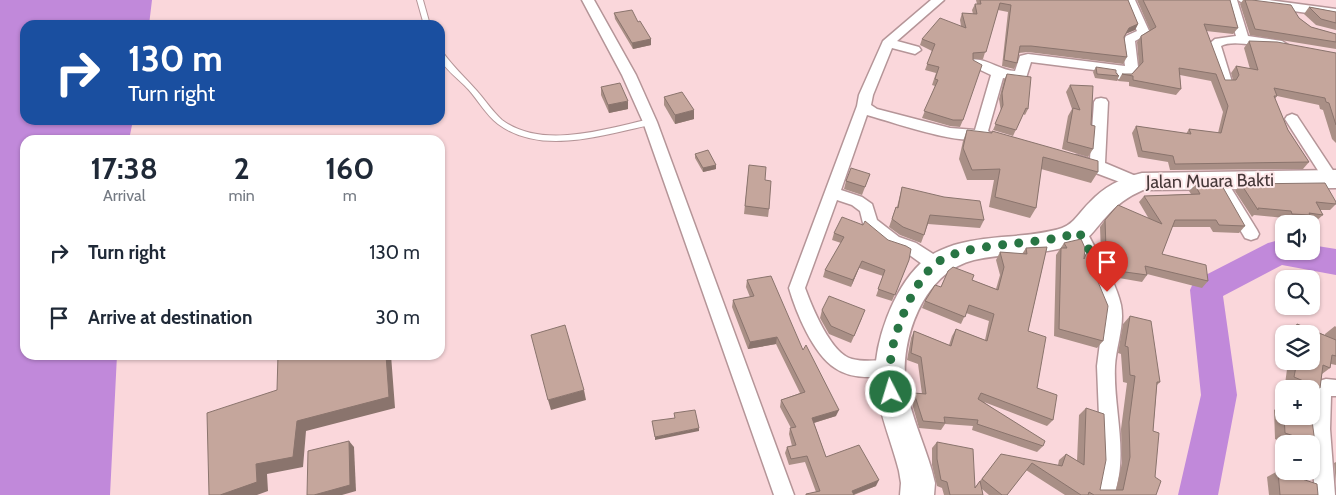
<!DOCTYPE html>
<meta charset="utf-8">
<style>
body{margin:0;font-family:Cabin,sans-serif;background:#f6f6f7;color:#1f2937;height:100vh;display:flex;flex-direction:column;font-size:19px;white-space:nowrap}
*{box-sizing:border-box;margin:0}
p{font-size:16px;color:#747a83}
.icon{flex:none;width:28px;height:28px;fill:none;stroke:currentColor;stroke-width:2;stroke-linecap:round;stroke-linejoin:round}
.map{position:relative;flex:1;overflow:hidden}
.drawer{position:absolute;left:20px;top:135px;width:425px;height:225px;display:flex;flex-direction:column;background:#fff;border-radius:15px;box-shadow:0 1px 4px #0004}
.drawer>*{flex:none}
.guide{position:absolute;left:20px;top:20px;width:425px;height:105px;border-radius:15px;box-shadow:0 1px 4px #0004;background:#1a4fa0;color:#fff;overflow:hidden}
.controls{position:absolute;left:1275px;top:215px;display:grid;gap:10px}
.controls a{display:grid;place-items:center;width:45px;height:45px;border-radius:10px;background:#fff;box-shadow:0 1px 4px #0004;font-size:25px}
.pin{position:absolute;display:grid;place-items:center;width:42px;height:42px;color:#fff;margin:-51px -21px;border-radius:50% 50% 50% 0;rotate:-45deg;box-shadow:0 0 5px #0007}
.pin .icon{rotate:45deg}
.me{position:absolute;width:55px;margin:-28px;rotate:355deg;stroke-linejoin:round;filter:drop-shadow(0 0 4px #0008)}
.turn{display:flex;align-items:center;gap:18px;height:105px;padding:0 25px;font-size:22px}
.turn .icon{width:65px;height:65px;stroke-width:2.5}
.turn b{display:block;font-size:35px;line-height:42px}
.eta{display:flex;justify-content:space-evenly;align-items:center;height:85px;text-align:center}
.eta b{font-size:30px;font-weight:800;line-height:35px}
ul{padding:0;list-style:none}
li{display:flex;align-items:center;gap:15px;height:65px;padding:0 25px}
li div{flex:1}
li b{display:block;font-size:19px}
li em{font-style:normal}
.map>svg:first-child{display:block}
</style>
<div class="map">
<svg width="1336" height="495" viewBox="0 0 1336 495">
<rect width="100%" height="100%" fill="#fad7db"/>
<path fill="#c189da" d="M0 0H152L149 25H25V120H133L129 140H25V355H117L110 495H0Z"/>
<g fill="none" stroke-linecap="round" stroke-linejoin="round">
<path fill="#c189da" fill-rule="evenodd" d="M1279 240 1284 241V251H1311V245L1336 249V275L1282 265 1223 296 1237 395 1218 495H1178L1201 395 1190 290 1194 281 1268 243Z"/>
<defs>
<g id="service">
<path d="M417 0H423L430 25H424Z"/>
<path d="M440 50 442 51C452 66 465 77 477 91 485 100 493 112 502 120 542 150 605 129 650 119L654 122 650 125C602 135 541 156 498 124 486 115 478 100 468 89 461 81 443 68 440 58 439 55 440 52 440 50Z"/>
</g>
<g id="minor">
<path d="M582 0H594L636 75 657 122 794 495H774L643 122 622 75Z"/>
<path d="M931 0H944L897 41 919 47 921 50 915 54 892 48 873 95 871 105 877 109 950 128 975 130 991 75 972 66 971 63 972 60C984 57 1001 71 1015 71L1020 56 1028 54 1125 66 1122 44 1126 36 1137 31 1123 0H1135L1150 33 1135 41 1138 67 1127 79H1117L1115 76 1118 73 1031 62 1026 78 1015 80 1003 78 988 131 993 135 991 138C961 147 899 124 867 115L841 190 862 197 872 204 877 220 899 237 916 243 941 259 943 264 941 269 935 271 929 269 904 251 887 245 864 227 860 211 852 205 837 200 805 288C812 307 831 354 852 359 867 363 882 358 896 363L898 369 896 375C887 378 878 377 869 377 857 377 845 375 835 368 813 354 796 312 789 288L857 106 859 95 883 41Z"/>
<path d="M1225 0H1237L1248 36 1282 41 1288 45C1280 54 1237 37 1221 46L1232 82 1225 86 1218 82 1208 45 1215 39 1236 36Z"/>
<path d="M1238 0H1269L1336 9V17L1244 4Z"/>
<path d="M1101 98 1106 99 1108 102 1105 163 1143 179 1146 183 1143 187 1138 188 1133 187 1072 164 1070 160 1072 156 1077 155 1090 159 1094 102 1096 99Z"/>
<path d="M1292 114 1297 116 1336 175V183L1331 184 1326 183 1285 119 1287 116Z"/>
<path d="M1218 174 1223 175 1257 230 1259 234 1257 238 1251 240 1245 238 1210 179 1213 175Z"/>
<path d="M1079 226 1085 228 1087 232C1098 255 1115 279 1121 305 1125 325 1116 346 1115 366 1113 409 1129 453 1114 495H1094L1101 467 1097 366 1104 311 1097 286 1071 232 1073 228Z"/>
<path d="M1326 379 1336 380V396H1331L1330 429 1335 495H1315L1310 429 1313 391 1319 381Z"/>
</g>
<path id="primary" d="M1336 170V188L1143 190C1129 196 1116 205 1106 217 1097 226 1091 238 1079 243 1045 256 1008 252 974 260 923 272 899 341 906 387 911 416 924 443 932 471L935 483 934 495H900L901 483 899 471C892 443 880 416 876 387 871 347 894 283 927 258 935 252 945 248 954 245 989 234 1028 239 1062 228 1074 224 1081 210 1090 202 1104 187 1121 178 1142 173Z"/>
</defs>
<use href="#service" stroke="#b59598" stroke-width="2"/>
<use href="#minor" stroke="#b59598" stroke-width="3"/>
<use href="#primary" stroke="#b59598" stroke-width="3"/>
<use href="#service" fill="#fff" fill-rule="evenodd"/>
<use href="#minor" fill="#fff" fill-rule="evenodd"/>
<use href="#primary" fill="#fff" fill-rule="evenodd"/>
</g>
<g fill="#a98f86">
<path d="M976 0H1128L1138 24 1135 30 1125 34 1124 37 1127 57 1123 64 1028 52 1019 53 1017 63 1014 69 1002 66 1008 12 998 10 983 59H973L963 120 960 127 950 126 922 118 935 86 932 85 936 73 925 70 932 51 920 45 922 39 961 26 960 20 962 13 973 14 972 10 975 4H977Z"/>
<path d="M1137 0H1230L1238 28 1233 34 1206 31 1225 80H1233L1231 73 1236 66 1250 69 1244 48 1249 41 1336 53V143L1332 139 1323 110 1320 109 1319 105 1277 96 1275 99 1288 130 1309 162 1303 169 1170 170 1168 162 1138 157 1132 133 1136 126 1186 134 1189 129 1218 133 1223 112 1211 81 1180 75 1181 89 1176 95 1129 86V82L1118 81 1122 74H1132L1139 66 1137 42 1141 36 1150 30Z"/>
<path d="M1243 0H1252L1299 18 1311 27 1336 34V49L1250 35 1240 4Z"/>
<path d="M1309 7 1336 12V30L1316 25 1304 14Z"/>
<path d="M614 13 651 39V45L633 49 615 19Z"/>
<path d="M1096 67 1116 73 1119 76 1117 81 1095 78 1093 72Z"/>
<path d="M1007 74 1028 109 1025 115 1023 114 1013 136 993 130 1001 112 999 99 1004 80Z"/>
<path d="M1070 85 1091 125 1093 149 1088 157 1062 149 1068 116 1072 109 1066 92Z"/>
<path d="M601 87 628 109 609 113 601 95Z"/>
<path d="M664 97 694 119 675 124 664 105Z"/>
<path d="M967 130 1098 172 1091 183 1041 169 1036 208 1030 218 989 207 994 180H967L959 159 963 141Z"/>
<path d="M695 154 716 165V169L703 172 695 158Z"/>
<path d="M749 165 765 180 769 209 768 217 744 214Z"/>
<path d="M870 174 862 195 844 189 846 181Z"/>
<path d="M1241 184 1336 202V204L1330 210H1320L1323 215 1316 221 1305 220 1303 222 1285 220 1284 218 1254 215 1252 217 1235 191Z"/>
<path d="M1195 185 1245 226 1239 233 1213 232 1210 227H1172L1162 254 1208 281 1202 288 1147 274V275L1142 282 1113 277 1101 254 1100 227 1105 220 1149 219 1139 202 1144 196 1191 194 1189 191Z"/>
<path d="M902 187 984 220 980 228 928 224 921 243 900 235 889 227 896 207H897Z"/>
<path d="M863 225 909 260 892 301 876 296 883 276 859 268 851 287 823 277 825 270 841 243 832 240 834 233Z"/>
<path d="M1064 243 1084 257 1087 252 1100 278 1098 280 1103 341 1097 348 1054 336 1056 255Z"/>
<path d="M1047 247 1028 331 1037 388 1053 420 1047 426 984 402 1043 446 1037 452 972 430 973 426 945 424 941 430 919 428 911 400 914 393 922 394 918 364 907 360 911 338 914 331 949 345 952 336 956 329 985 340 989 321 966 313 961 324 922 308 925 301 941 287 948 271 996 289 1000 275 996 260 1000 252 1022 254 1026 248Z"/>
<path d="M747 280 803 350 836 416 814 423 826 457 876 486 854 495H806L816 492 805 462 789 465 785 453 787 447 792 446 789 434 790 428H791L780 407 781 400 800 393 776 344 748 349 732 307 733 300 750 297 746 287Z"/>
<path d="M822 310 862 318 851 343 829 334 820 318Z"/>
<path d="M1130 316 1160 382 1157 385 1153 431 1156 495H1065L1026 470 1007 495H989L982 489 983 495H944L942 488 937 486 932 465V448L937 442 975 487 996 461 1058 465 1059 460 1066 454 1077 461 1079 415 1086 408 1100 490H1116L1122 463 1121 429 1127 383 1123 382 1121 354 1118 353 1123 324Z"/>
<path d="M1297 324 1325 335V334L1335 326 1336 327V365L1331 364 1330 368 1322 374 1320 388 1311 394V389H1295L1285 384 1288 362 1287 361H1311V334H1288V331Z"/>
<path d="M1283 403 1315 443 1311 445V444H1287L1275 439 1274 410Z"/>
<path d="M1336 462V483L1334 463Z"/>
<path d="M1278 471 1318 495H1269L1267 477Z"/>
</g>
<g fill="#8a746d">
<path d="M1138 24 1135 30 1125 34 1129 28Z"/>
<path d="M651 39V45L633 49 632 43Z"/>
<path d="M628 101V109L609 113 608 105Z"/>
<path d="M694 110V119L675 124V115Z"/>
<path d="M716 165V169L703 172V168Z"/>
<path d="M862 261 859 268 851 287 853 280Z"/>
<path d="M777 337 776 344 748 349 750 342Z"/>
<path d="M386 355H391L395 408 306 431 303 467 267 474 268 491 257 495H220L256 464 297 421Z"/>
<path d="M584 390 586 400 551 410 548 400Z"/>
<path d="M839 410 836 416 810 424 812 418Z"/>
<path d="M699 428V431L655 440V437Z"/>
<path d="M349 441 354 447 356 491 342 495H314Z"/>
<path d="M879 480 876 486 852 495V491Z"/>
</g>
<g fill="#c5a69c" stroke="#8a746d">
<path d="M980 0H1128L1138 24 1129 28 1124 37 1127 57 1031 46H1020L1017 63 1004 60 1011 5 1000 3 986 52 973 53V60L982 65 963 120H953L924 111 938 80 935 79 939 67 927 64 935 44 922 39 940 18 966 28 962 13 977 14 975 4H981Z"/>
<path d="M1143 0H1230L1238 28 1204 24 1225 80H1236L1239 75 1236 66 1258 70 1249 41 1277 42 1336 53V125L1329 103 1326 102 1325 98 1274 88 1277 96H1274L1288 130 1309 162 1175 164 1173 156 1142 151 1136 126 1191 134 1189 129 1221 133 1228 106 1216 74 1179 68 1181 89 1133 80V76L1122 74H1132L1143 62 1141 36 1156 27Z"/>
<path d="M1245 0H1252L1291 5 1299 18 1311 27 1336 34V42L1255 29Z"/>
<path d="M1309 7 1336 12V23L1321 19Z"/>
<path d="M632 10 638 22 640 21 651 39 632 43 614 13Z"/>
<path d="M1096 67 1116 70V73L1119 76 1097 74Z"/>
<path d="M1007 74 1031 77 1028 109 1026 108 1016 130 995 124 1003 105 1002 93Z"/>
<path d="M620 83 628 101 608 105 601 87Z"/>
<path d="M1070 85 1093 86 1091 125 1095 126 1093 149 1067 142 1073 108 1080 110Z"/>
<path d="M682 92 694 110 675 115 664 97Z"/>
<path d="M967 130 992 133V131L1098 161V172L1043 157 1036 208 995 197 1000 169 972 170 963 148Z"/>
<path d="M708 150 716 165 703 168 695 154Z"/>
<path d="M749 165 766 167 765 180 771 181 769 209 745 206Z"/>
<path d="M851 168 870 174 865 187 846 181Z"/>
<path d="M1325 183 1336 202V204L1316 202 1323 215 1309 213 1310 215 1292 214 1291 211 1258 208V210L1241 184Z"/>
<path d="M1221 184 1245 226 1219 225 1216 220H1175L1162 254 1206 265 1208 281 1145 266 1147 275 1118 271 1106 248 1105 220 1118 205 1162 224 1144 196 1200 194 1195 185Z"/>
<path d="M902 187 944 197 980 201 984 220 930 215 924 235 903 227 892 219 896 207 898 208Z"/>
<path d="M842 217 863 225 865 221 888 240 906 246 911 249 909 260 895 295 878 289 885 270 862 261 853 280 825 270 844 237 834 233Z"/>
<path d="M1081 239 1085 248 1084 259 1087 252 1100 278 1096 277 1108 306 1103 341 1059 329 1061 248H1067L1064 243Z"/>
<path d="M1047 247 1028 331 1046 337 1037 388 1057 395 1053 420 981 393 978 399 1045 441 1043 446 977 424 978 420 944 417 945 423 923 421 914 393 926 394 921 357 911 353 914 331 951 346 956 329 987 341 994 314 969 305 965 317 925 301 935 285 941 287 948 271 953 267 974 275 972 280 998 290 1004 267 1000 252 1027 254 1026 248Z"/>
<path d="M771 276 803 350 806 345 839 410 812 418 826 457 859 445 879 480 852 491 854 495H806V494L820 491 807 456 791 459 787 447 796 445 790 428 796 427 781 400 805 392 777 337 750 342 733 300 754 296 747 280Z"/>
<path d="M829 296 865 310 854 336 831 326 822 310Z"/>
<path d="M1130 316 1151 321 1160 382H1157L1153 431 1159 433 1155 477 1161 481 1156 495H1094L1089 492 1088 495H1081L1032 463 1007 495H1002L982 479 1001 454 1062 466 1066 454 1084 465 1086 408 1104 414 1106 460 1100 490H1123L1130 457 1129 422 1135 376 1130 375 1128 347 1125 346Z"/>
<path d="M1297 324 1336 340V356L1332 355 1330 368 1323 365 1320 388 1294 377 1297 361H1311V334H1296Z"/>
<path d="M565 325 584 390 548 400 531 335Z"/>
<path d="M278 355H386L389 397 297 421 293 457 256 464 257 482 220 495H209L207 413 277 390Z"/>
<path d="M695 410 699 428 655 437 652 421 675 418 674 413Z"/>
<path d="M1311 413 1315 443 1285 433 1284 416H1311Z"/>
<path d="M349 441 350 485 314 495H307L308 451Z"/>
<path d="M937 442 973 449 975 488 980 481 983 495H950L947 482 941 480 937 459Z"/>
<path d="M1278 471 1317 484 1318 495H1280Z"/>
</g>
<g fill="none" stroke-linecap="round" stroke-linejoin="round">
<path stroke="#287544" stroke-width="9" stroke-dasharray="0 16.2" d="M891 392C888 358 892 342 905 310 912 294 921 277 934 265 962 240 1041 247 1079 232L1095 260 1107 292"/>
</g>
<g text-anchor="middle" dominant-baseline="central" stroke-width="4" stroke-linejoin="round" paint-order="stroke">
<g font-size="18" fill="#463839" stroke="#fee8ea">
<text transform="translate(1210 181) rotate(-1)">Jalan Muara Bakti</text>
</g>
</g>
</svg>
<div class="controls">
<a><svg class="icon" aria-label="sound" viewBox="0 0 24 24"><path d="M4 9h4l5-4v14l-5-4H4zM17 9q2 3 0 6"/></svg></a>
<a><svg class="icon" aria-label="search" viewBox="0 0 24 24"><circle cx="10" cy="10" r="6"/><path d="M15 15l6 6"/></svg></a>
<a><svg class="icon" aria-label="layers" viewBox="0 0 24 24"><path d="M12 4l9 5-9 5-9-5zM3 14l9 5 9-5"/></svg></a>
<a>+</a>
<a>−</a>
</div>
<div class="pin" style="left:1107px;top:292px;background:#d93025"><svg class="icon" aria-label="arrive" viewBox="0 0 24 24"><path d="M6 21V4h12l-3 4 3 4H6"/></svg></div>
<svg class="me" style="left:891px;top:392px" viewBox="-20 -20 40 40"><circle r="17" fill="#287544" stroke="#fff" stroke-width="3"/><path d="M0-11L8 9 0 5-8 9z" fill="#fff"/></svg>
<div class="guide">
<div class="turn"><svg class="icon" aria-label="right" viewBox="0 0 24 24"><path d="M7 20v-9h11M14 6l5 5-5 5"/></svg><div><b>130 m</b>Turn right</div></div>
</div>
<section class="drawer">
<div class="eta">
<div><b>17:38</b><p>Arrival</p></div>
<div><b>2</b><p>min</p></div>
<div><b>160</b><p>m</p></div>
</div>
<ul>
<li><svg class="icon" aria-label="right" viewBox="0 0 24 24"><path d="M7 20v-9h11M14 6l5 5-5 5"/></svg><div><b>Turn right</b></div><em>130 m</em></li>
<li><svg class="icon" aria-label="arrive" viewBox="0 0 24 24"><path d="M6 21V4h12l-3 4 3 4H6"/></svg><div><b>Arrive at destination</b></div><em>30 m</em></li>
</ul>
</section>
</div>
